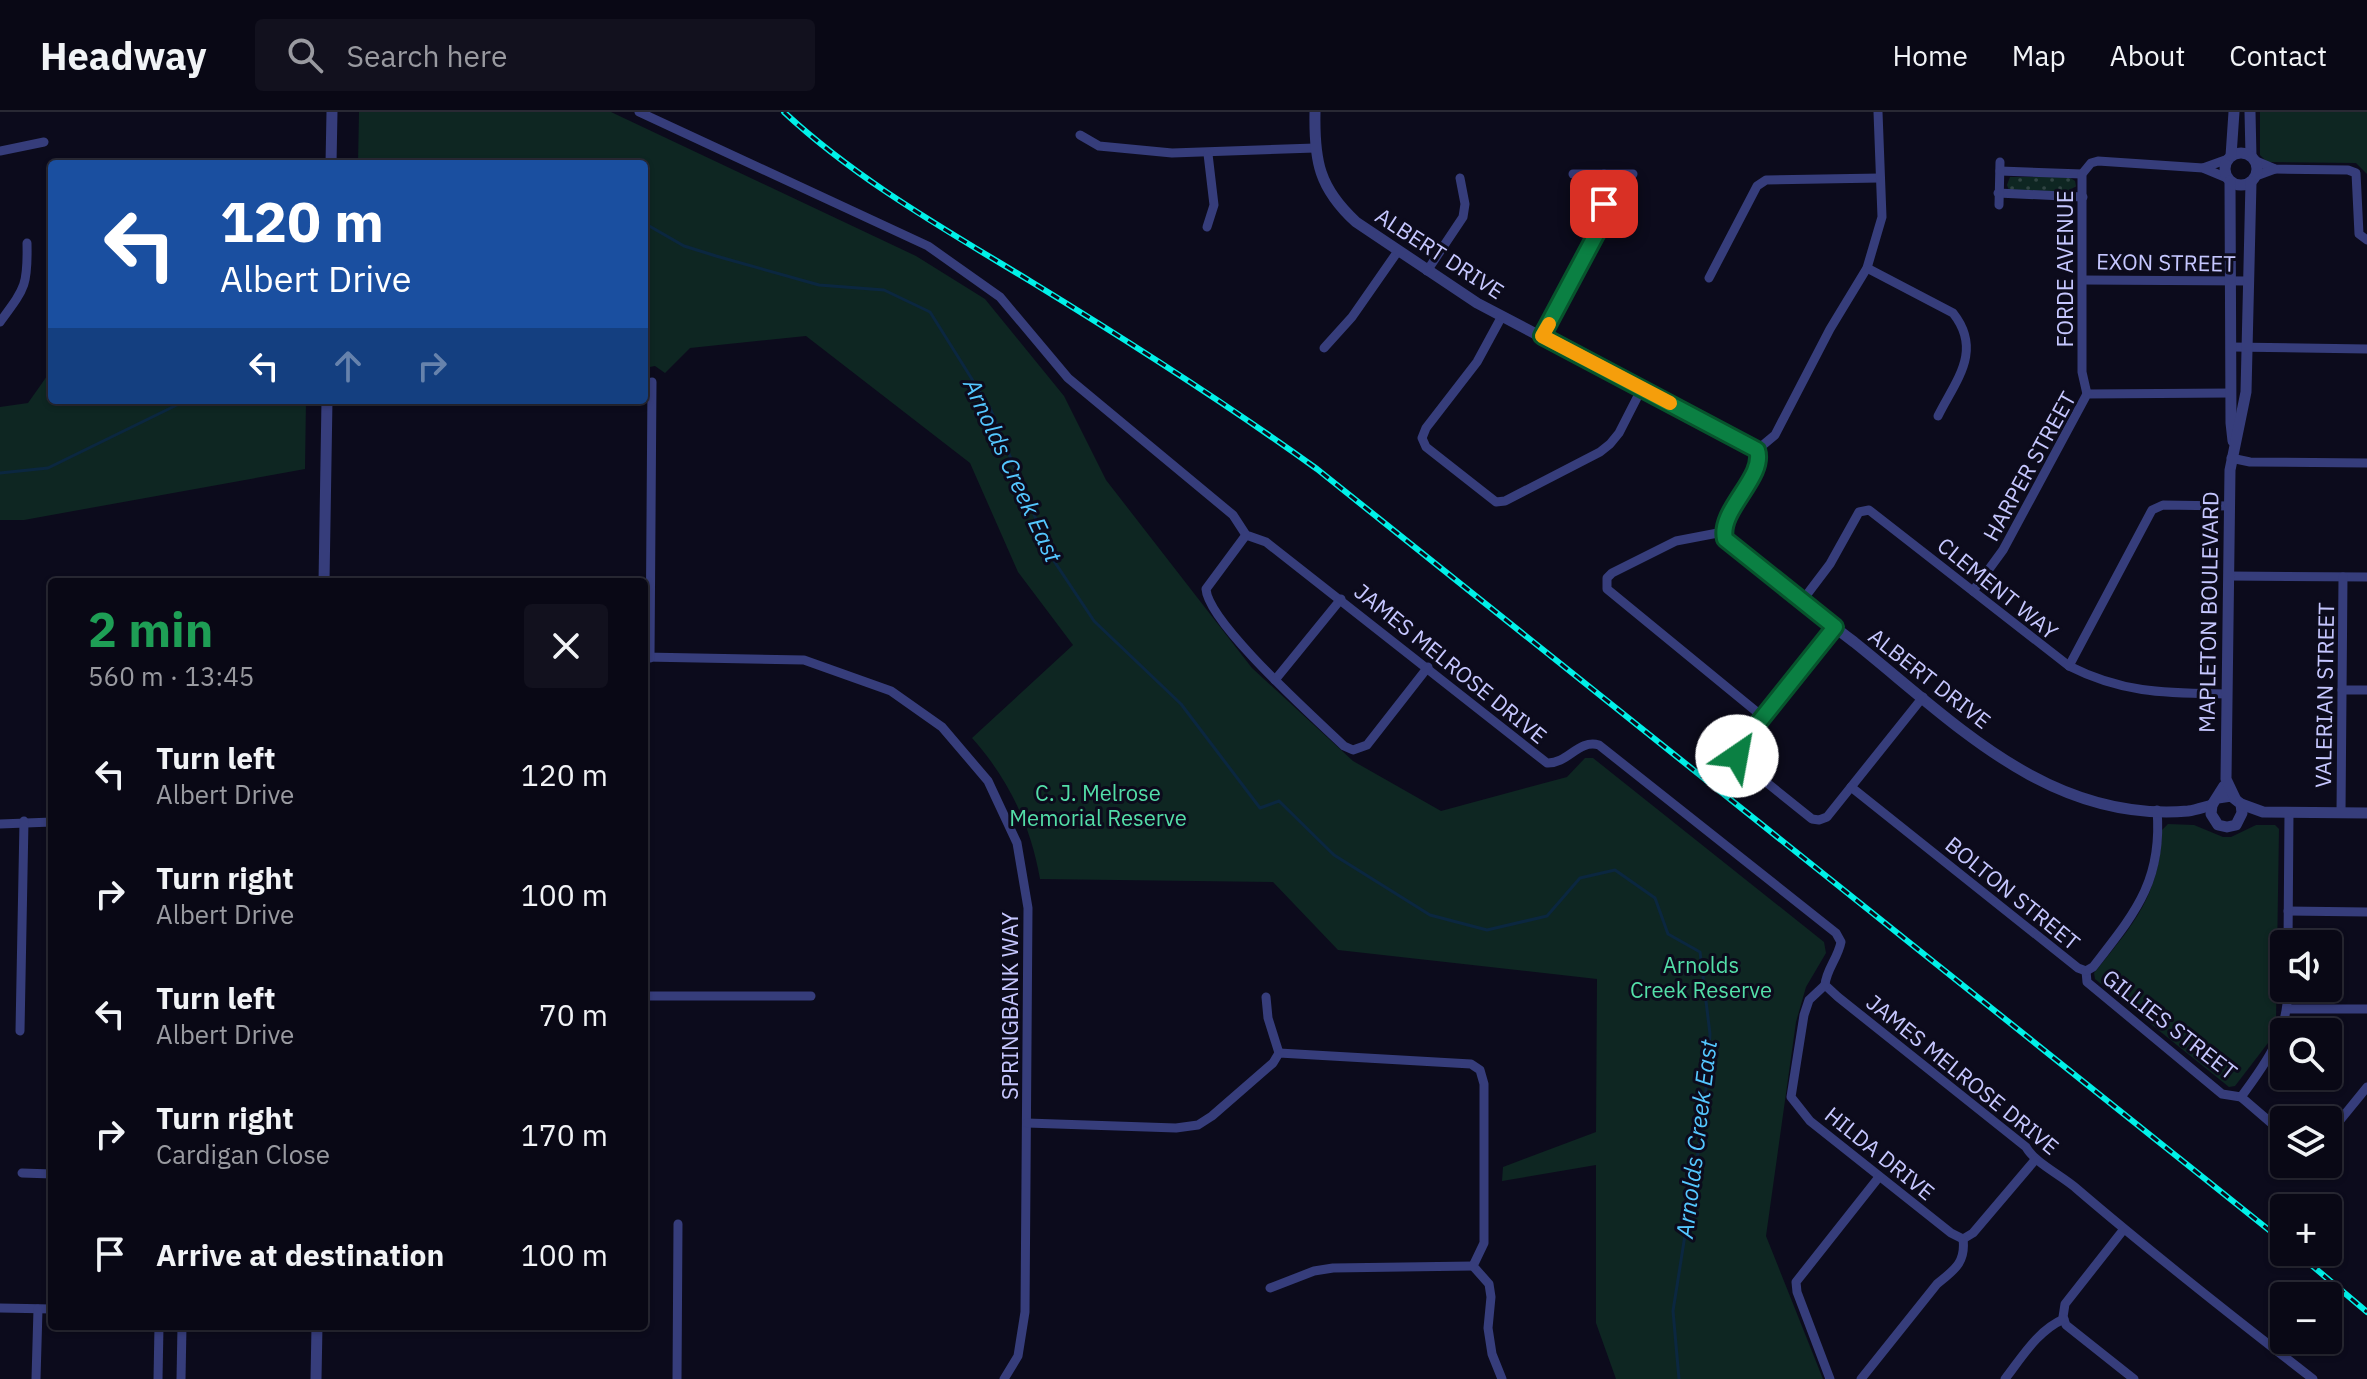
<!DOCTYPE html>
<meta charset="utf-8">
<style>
body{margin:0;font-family:"IBM Plex Sans",sans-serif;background:#12111e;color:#f1f3f6;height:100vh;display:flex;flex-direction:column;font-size:30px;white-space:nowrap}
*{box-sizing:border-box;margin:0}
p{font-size:26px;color:#999aa0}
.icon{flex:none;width:44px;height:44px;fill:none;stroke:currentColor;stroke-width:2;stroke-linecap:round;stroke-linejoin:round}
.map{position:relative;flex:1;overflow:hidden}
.panel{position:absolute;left:48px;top:466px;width:600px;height:752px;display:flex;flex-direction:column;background:#090815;border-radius:8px;box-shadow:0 2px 6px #0004,0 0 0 2px #292934}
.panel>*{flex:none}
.hud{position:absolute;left:48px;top:48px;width:600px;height:244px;border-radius:8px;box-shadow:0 2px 6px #0004,0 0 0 2px #292934;background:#1a4fa0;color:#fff;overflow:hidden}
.fabs{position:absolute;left:2270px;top:818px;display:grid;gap:16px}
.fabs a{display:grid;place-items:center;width:72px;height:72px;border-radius:8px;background:#090815;box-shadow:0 2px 6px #0004,0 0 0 2px #292934;font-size:40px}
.pin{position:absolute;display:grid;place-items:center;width:68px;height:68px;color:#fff;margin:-34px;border-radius:16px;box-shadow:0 4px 12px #0006}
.me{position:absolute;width:88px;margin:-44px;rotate:33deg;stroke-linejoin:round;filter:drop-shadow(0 0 6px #0008)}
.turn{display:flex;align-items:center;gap:28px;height:168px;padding:0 40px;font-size:36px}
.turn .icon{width:104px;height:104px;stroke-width:2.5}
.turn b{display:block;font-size:56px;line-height:68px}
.lanes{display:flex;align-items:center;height:76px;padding:0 40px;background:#0003;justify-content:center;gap:40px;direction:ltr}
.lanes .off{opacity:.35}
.round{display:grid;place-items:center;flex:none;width:84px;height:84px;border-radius:8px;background:#12111e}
.summary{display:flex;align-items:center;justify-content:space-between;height:136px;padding:0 40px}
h1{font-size:48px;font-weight:700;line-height:60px;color:#1e9e55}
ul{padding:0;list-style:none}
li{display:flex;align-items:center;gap:24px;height:120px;padding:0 40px}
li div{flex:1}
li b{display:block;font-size:30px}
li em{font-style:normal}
header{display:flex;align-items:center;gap:48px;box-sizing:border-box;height:112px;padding:0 40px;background:#090815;border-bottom:2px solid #292934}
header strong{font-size:38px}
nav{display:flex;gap:44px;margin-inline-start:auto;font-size:28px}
.search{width:560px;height:72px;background:#12111e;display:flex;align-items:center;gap:20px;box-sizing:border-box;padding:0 28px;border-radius:8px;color:#999aa0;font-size:30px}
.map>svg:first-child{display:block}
</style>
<header>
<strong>Headway</strong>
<div class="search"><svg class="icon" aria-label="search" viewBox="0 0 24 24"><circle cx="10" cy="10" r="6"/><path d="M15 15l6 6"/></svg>Search here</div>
<nav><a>Home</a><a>Map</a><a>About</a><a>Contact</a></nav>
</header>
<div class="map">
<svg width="2367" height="1267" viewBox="0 0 2367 1267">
<defs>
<pattern id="garden-dots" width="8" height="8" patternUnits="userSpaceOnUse" patternTransform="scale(2)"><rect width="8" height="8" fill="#0e2622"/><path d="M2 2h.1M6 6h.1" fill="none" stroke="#304443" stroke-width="1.8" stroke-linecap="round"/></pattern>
</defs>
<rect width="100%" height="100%" fill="#0c0b1c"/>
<g fill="#0e2622">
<path d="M359 0H611L916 144 985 187 1064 284 1106 368 1252 556 1353 649 1441 699 1567 665 1585 646H1593L1824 830 1826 841 1806 875 1796 910 1766 1124 1823 1267H1616L1596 1211V1053L1502 1069 1503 1055 1596 1020 1597 867 1338 838 1273 770 1040 767C1031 714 1008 666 972 626L1073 533 1018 460 970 351 806 224 690 236 665 261 655 254 644 256V52H358Z"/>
<path d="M2260 0H2367V62L2356 51 2267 50 2260 43Z"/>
<path d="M52 257V288H306L305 357 24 408H0V295L28 291Z"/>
<path d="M2168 712 2194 713 2223 725H2231L2256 713H2275L2279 717 2276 909 2268 931 2235 974 2229 975 2095 867 2094 861C2133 813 2160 783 2162 718Z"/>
</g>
<path fill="url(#garden-dots)" d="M2010 65H2069L2075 69 2076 74 2067 80 2014 79 2009 78 2007 73Z"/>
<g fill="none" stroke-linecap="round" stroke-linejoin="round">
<g stroke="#0b2740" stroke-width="3">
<path d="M473 52 493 48 505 52"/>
<path d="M644 111 684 134 716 144 819 173 884 178 930 200 990 296 1052 446 1094 509 1181 592 1260 696 1279 689 1334 743 1430 803 1487 818 1547 804 1580 766 1615 758 1655 786 1668 822 1700 840 1710 922 1704 1003 1673 1199 1679 1267"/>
<path d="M0 361 48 356 187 288"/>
</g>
<g stroke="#363d7b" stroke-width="9">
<path d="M639 0 928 134 1000 185 1068 266 1233 403 1246 423 1266 430 1547 651C1568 652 1578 627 1599 633L1836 821 1841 830C1838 846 1826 858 1825 873L1838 885 2026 1035C2035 1051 2061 1063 2077 1077 2154 1143 2233 1205 2313 1267"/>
<path d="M1080 23 1099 34 1172 41 1315 36"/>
<path d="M0 39 44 30"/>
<path d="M2256 49 2275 57 2348 58 2356 61 2359 122 2367 128"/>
<path d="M2203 56 2228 47"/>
<path d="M2000 59 2082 62"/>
<path d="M1573 62H1633"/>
<path d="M2256 64 2275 57"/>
<path d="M1998 81 2083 85"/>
<path d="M1999 93 2000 50"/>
<path d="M1207 115 1214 93 1208 42"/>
<path d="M1867 156 1953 201C1983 239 1956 268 1938 304"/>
<path d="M1427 159 1463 105 1465 92 1460 66"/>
<path d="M1709 166 1757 74 1766 68 1880 66"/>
<path d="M2083 168 2249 169"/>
<path d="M1502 204 1477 250 1426 316 1422 326 1426 335 1496 390 1505 389 1600 340 1610 332 1619 321 1642 276"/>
<path d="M0 210C25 176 28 174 27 131"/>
<path d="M1542 224 1599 117 1604 92V62"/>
<path d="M2231 235 2367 237"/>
<path d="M1324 236 1352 205 1398 139"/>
<path d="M2087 282 2082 260V62L2091 51 2098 49 2203 56 2227 66"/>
<path d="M1757 338 1775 323 1830 217 1867 156 1882 105 1878 0"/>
<path d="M2231 346 2250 350 2367 351"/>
<path d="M1723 420 1676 429 1612 461 1607 466V477L1763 605"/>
<path d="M1246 423 1206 477C1208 511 1316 607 1344 634L1353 638 1367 633 1428 555"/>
<path d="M2229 464 2367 465"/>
<path d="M1973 479 2003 438 2087 282 2231 281"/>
<path d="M1802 489 1830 452 1859 400 1869 398 2069 554C2124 582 2168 581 2227 582"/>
<path d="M1835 515 1737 639 1741 650 1812 707 1819 708 1827 705 1923 585"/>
<path d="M644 545 804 548 891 579 942 615 988 669 1017 731 1028 796 1025 1200 1018 1244 1004 1267"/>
<path d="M650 546 652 270"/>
<path d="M2069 554 2152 398 2163 393 2229 394"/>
<path d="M1275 568 1341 487"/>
<path d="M2342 578H2367"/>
<path d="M1851 675 2078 856 2086 859"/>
<path d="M2341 701 2343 465"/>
<path d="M0 712 52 710"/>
<path d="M2288 799 2367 800"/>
<path d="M2288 832 2289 700"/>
<path d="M2086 859 2087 870 2222 982 2241 985"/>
<path d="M2086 859 2093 855C2134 802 2163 770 2157 698"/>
<path d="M1825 873 1809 888 1804 903 1791 985 1810 1009 1951 1121 1963 1127 1973 1121 2035 1048"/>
<path d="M644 884H811"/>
<path d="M1266 885 1268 906 1279 941"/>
<path d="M2288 897H2367"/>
<path d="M20 919 24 709"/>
<path d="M1027 1011 1176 1016 1198 1013 1212 1004 1273 951 1279 941 1471 952 1480 958 1484 972V1131L1473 1154 1489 1172 1491 1185 1488 1216 1492 1242 1502 1267"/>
<path d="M2284 1022 2241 985C2267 950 2288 921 2288 876"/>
<path d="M2328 1023 2367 975"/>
<path d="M2320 1052 2329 1060"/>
<path d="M22 1061 52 1062"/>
<path d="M2124 1117 2065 1192 2063 1205 2066 1213 2134 1267"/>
<path d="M1270 1176 1314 1159 1333 1156 1473 1154"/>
<path d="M0 1196 52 1197"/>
<path d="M36 1267 38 1197"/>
<path d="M158 1267 159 1214"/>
<path d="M181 1267 182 1214"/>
<path d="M677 1267 678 1112"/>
<path d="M1830 1267 1797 1180 1796 1170 1879 1065"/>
<path d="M1861 1267 1937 1172C1954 1158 1966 1151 1963 1127"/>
<path d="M2005 1267C2022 1245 2038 1218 2064 1207"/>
</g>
<g stroke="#363d7b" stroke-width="11">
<path d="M1315 0C1314 49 1319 76 1356 110L1477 191 1757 338C1766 365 1718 398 1725 427 1737 440 1753 451 1767 462 1796 485 1825 508 1854 530 1954 610 2049 711 2188 699 2196 698 2204 695 2212 693"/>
<path d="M2250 0 2251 44"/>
<circle cx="2241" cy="57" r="16"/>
<path d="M2231 44 2234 0"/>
<path d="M331 52 332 0"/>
<path d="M2230 69 2231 311 2233 329"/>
<path d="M324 470 327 288"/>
<path d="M2218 686 2231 684 2241 692 2242 701 2236 713 2227 715 2218 713 2211 702 2212 693 2224 674"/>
<path d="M2235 686 2226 667 2230 358 2246 280 2251 70"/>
<path d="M2241 692 2263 700 2367 701"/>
<path d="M316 1267 317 1214"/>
</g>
<defs>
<g id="rail">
<path d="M784 0C857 68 946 118 1030 169 1128 229 1224 290 1317 357L2284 1130"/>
<path d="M2296 1140 2367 1200"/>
</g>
</defs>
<use href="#rail" stroke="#00f1e8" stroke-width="6"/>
<use href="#rail" stroke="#0c0b1c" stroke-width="3" stroke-dasharray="9" stroke-linecap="butt"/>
</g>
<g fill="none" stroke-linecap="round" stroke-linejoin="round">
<defs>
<path id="route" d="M1604 92 1599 117 1542 224 1757 338C1766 365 1718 398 1725 427L1835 515 1739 635 1737 644"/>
</defs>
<use href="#route" stroke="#07532c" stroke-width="20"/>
<use href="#route" stroke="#0b8043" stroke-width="14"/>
<path stroke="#f59e0b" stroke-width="14" d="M1549 212 1542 224 1670 291"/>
</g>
<g text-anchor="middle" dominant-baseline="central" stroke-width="6" stroke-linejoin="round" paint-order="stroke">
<g font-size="22" fill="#c6c7ff" stroke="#0c0b1c">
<text transform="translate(1440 141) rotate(33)">ALBERT DRIVE</text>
<text transform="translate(2166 150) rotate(1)">EXON STREET</text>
<text transform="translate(2064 157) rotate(-90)">FORDE AVENUE</text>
<text transform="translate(2029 354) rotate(-61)">HARPER STREET</text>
<text transform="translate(1998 476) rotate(39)">CLEMENT WAY</text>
<text transform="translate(2208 500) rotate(-89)">MAPLETON BOULEVARD</text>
<text transform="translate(1451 551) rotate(39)">JAMES MELROSE DRIVE</text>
<text transform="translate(1930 566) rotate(38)">ALBERT DRIVE</text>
<text transform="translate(2324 583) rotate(-89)">VALERIAN STREET</text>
<text transform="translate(2013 781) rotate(39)">BOLTON STREET</text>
<text transform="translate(1009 894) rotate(-90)">SPRINGBANK WAY</text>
<text transform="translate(2170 912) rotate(38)">GILLIES STREET</text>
<text transform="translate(1963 962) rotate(39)">JAMES MELROSE DRIVE</text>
<text transform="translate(1880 1041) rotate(39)">HILDA DRIVE</text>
</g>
<g font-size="22" fill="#53dea8" stroke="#0c0b1c">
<text x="1098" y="680">C. J. Melrose<tspan x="1098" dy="25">Memorial Reserve</tspan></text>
<text x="1701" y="852">Arnolds<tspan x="1701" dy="25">Creek Reserve</tspan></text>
</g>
<g font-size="24" font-style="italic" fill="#54c7ff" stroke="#0c0b1c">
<text transform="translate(1013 358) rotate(65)">Arnolds Creek East</text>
<text transform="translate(1696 1027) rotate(-83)">Arnolds Creek East</text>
</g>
</g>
</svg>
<div class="fabs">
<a><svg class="icon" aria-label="sound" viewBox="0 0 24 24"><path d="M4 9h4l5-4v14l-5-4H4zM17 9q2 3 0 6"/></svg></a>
<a><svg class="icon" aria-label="search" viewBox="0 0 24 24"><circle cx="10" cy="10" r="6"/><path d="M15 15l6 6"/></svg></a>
<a><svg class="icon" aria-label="layers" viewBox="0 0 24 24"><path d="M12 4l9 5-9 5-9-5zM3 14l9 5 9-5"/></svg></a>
<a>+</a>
<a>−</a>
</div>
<div class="pin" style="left:1604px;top:92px;background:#d93025"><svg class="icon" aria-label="arrive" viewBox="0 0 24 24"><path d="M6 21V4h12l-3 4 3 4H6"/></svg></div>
<svg class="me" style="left:1737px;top:644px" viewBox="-20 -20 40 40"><circle r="19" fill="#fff"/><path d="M0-13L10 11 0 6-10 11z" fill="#0b8043"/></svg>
<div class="hud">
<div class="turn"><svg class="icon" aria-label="left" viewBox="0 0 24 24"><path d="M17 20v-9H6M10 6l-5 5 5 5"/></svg><div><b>120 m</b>Albert Drive</div></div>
<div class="lanes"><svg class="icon" aria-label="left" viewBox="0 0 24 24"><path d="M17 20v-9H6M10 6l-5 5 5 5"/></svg><svg class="icon off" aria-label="ahead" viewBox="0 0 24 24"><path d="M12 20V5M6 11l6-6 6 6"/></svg><svg class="icon off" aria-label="right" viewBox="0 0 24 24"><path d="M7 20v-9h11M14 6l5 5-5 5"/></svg></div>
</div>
<section class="panel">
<div class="summary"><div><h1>2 min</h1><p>560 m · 13:45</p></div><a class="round"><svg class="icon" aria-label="close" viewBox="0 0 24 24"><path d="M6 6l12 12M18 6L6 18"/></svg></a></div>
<ul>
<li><svg class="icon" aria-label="left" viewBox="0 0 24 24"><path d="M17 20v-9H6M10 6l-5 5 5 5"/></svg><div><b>Turn left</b><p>Albert Drive</p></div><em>120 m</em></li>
<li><svg class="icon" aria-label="right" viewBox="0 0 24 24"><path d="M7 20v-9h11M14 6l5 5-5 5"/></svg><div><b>Turn right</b><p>Albert Drive</p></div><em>100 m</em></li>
<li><svg class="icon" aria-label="left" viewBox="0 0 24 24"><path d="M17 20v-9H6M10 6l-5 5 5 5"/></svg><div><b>Turn left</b><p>Albert Drive</p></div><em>70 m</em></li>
<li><svg class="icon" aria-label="right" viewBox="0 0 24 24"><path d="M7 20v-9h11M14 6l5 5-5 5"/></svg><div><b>Turn right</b><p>Cardigan Close</p></div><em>170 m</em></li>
<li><svg class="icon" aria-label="arrive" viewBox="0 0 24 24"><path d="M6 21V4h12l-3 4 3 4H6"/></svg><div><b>Arrive at destination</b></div><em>100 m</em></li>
</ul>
</section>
</div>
